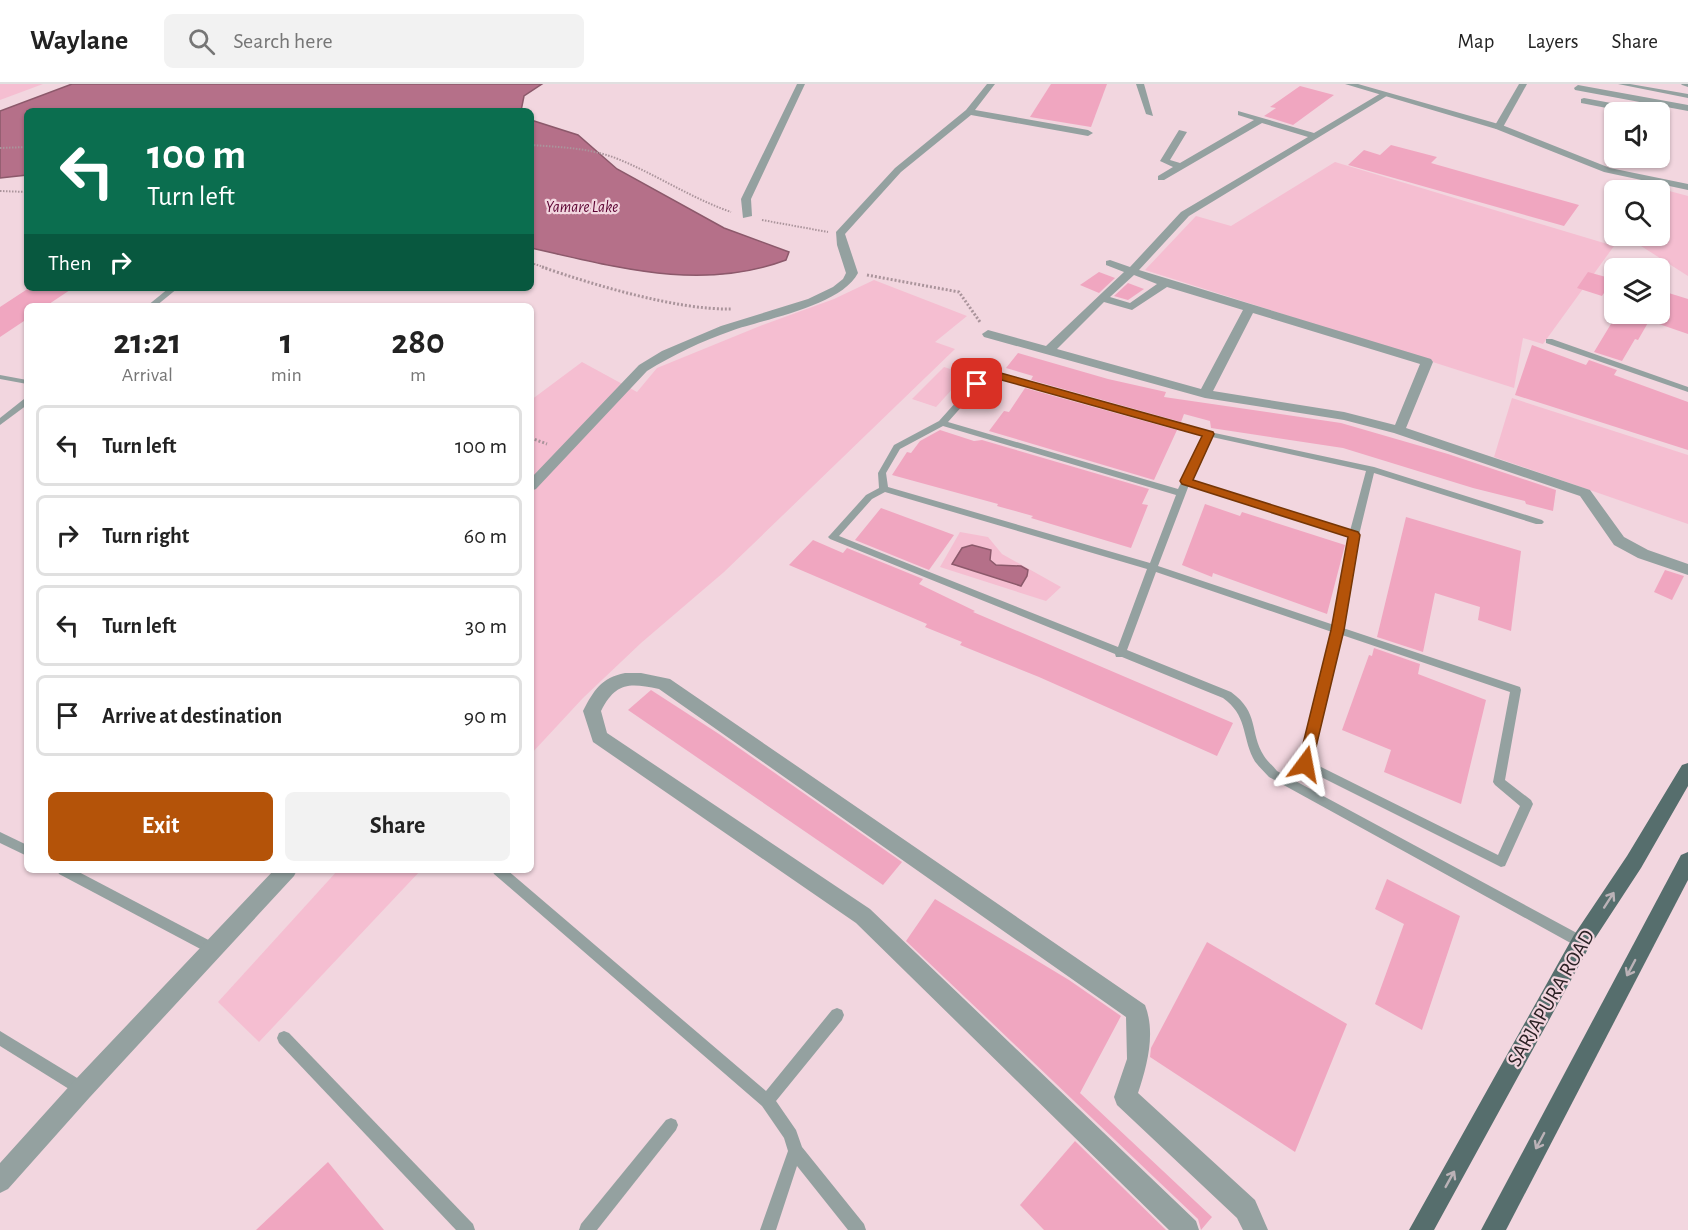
<!DOCTYPE html>
<style>
body{margin:0;font-family:"Alegreya Sans",sans-serif;background:#f2f2f2;color:#222;height:100vh;display:flex;flex-direction:column;font-size:22px;white-space:nowrap}
*{box-sizing:border-box;margin:0}
p{font-size:20px;color:#767676}
.icon{flex:none;width:33px;height:33px;fill:none;stroke:currentColor;stroke-width:2;stroke-linecap:round;stroke-linejoin:round}
.map{position:relative;flex:1;overflow:hidden}
.sheet{position:absolute;left:24px;top:219px;width:510px;height:570px;display:flex;flex-direction:column;background:#fff;border-radius:9px;box-shadow:0 2px 4px #0004}
.sheet>*{flex:none}
.hud{position:absolute;left:24px;top:24px;width:510px;height:183px;border-radius:9px;box-shadow:0 2px 4px #0004;background:#0b6e4f;color:#fff;overflow:hidden}
.buttons{position:absolute;left:1604px;top:18px;display:grid;gap:12px}
.buttons a{display:grid;place-items:center;width:66px;height:66px;border-radius:9px;background:#fff;box-shadow:0 2px 4px #0004;font-size:30px}
.pin{position:absolute;display:grid;place-items:center;width:51px;height:51px;color:#fff;margin:-26px;border-radius:12px;box-shadow:0 3px 9px #0006}
.me{position:absolute;width:66px;margin:-33px;rotate:13deg;stroke-linejoin:round;filter:drop-shadow(0 0 4px #0008)}
.turn{display:flex;align-items:center;gap:21px;height:126px;padding:0 24px;font-size:27px}
.turn .icon{width:78px;height:78px;stroke-width:2.5}
.turn b{display:block;font-size:42px;line-height:51px}
.then{display:flex;align-items:center;height:57px;padding:0 24px;background:#0003;gap:12px;font-size:22px}
.eta{display:flex;justify-content:space-evenly;align-items:center;height:102px;text-align:center}
.eta b{font-size:36px;font-weight:700;line-height:42px}
.cta{display:flex;gap:12px;margin-top:auto;padding:12px 24px}
.cta a{flex:1;height:69px;border-radius:9px;background:#b45309;color:#fff;font-size:24px;font-weight:700;line-height:69px;text-align:center}
.cta a+a{background:#f2f2f2;color:#222}
ul{padding:0;list-style:none}
li{display:flex;align-items:center;gap:18px;height:81px;margin:0 12px 9px;padding:0 12px;border:3px solid #e0e0e0;border-radius:9px}
li div{flex:1}
li b{display:block;font-size:22px}
li em{font-style:normal}
header{display:flex;align-items:center;gap:36px;box-sizing:border-box;height:84px;padding:0 30px;background:#fff;border-bottom:2px solid #e0e0e0}
header strong{font-size:28px}
nav{display:flex;gap:33px;margin-inline-start:auto;font-size:21px}
.search{width:420px;height:54px;background:#f2f2f2;display:flex;align-items:center;gap:15px;box-sizing:border-box;padding:0 21px;border-radius:9px;color:#767676;font-size:22px}
.map>svg:first-child{display:block}
</style>
<header>
<strong>Waylane</strong>
<div class="search"><svg class="icon" aria-label="search" viewBox="0 0 24 24"><circle cx="10" cy="10" r="6"/><path d="M15 15l6 6"/></svg>Search here</div>
<nav><a>Map</a><a>Layers</a><a>Share</a></nav>
</header>
<div class="map">
<svg width="1688" height="1146" viewBox="0 0 1688 1146">
<rect width="100%" height="100%" fill="#f2d6df"/>
<g fill="#f5bed1">
<path d="M0 0H43L0 16Z"/>
<path d="M1335 78 1614 162 1543 260 1523 254 1514 304 1145 186 1196 132 1231 142Z"/>
<path d="M1628 96 1688 112V192L1627 153 1619 152H1659V106H1623Z"/>
<path d="M874 196 967 232 935 258 955 265 724 488 641 559 583 614 531 670V316L582 278 637 308 657 284 760 242 834 215Z"/>
<path d="M944 283 966 290 936 323 912 315Z"/>
<path d="M1512 314 1688 371V440L1494 373Z"/>
<path d="M960 448 988 453 1002 470 1061 503 1046 517 940 483Z"/>
<path d="M338 786H421L259 958 218 918Z"/>
</g>
<g fill="#b57089" stroke="#8c596b" stroke-width="1.5">
<path d="M72 0H542L524 12 521 27H27V91L0 94V27Z"/>
<path d="M531 36 578 51 617 85 724 144 789 168 786 176C701 208 616 183 531 164Z"/>
<path d="M972 461 991 466 990 476 996 481 1021 482 1028 486 1027 492 1021 502 952 480 962 464Z"/>
</g>
<g fill="#f0a6c0">
<path d="M1051 0H1107L1091 43 1030 33Z"/>
<path d="M1300 2 1334 11 1293 41 1264 32 1276 24 1270 23Z"/>
<path d="M1391 61 1437 73 1431 79 1579 121 1564 142 1348 81 1364 66 1380 71Z"/>
<path d="M1099 188 1115 194 1099 209 1080 201Z"/>
<path d="M1588 188 1613 195 1602 212 1577 204Z"/>
<path d="M1128 199 1144 205 1128 216 1114 212Z"/>
<path d="M29 204H73L46 222H27V235L0 253V223Z"/>
<path d="M1659 206 1688 215V250L1659 240Z"/>
<path d="M1617 230H1653L1638 256 1635 255 1622 277 1594 268Z"/>
<path d="M1532 261 1586 281 1589 276 1617 286 1614 291 1688 318V366L1515 311Z"/>
<path d="M1018 269 1108 295 1166 308 1164 313 1341 339 1448 370 1556 406 1553 427 1526 420 1525 417 1473 404 1343 364 1211 344 1210 337 1184 330 1181 338 1031 296 1033 292 1006 284Z"/>
<path d="M1025 304 1177 346 1154 396 989 347 1004 327 1009 328Z"/>
<path d="M940 346 974 357 982 356 1149 405 1142 420 1148 421 1131 464 1031 434 1033 432 997 422 998 420 892 391 907 368 911 369 920 357Z"/>
<path d="M1205 420 1240 432 1242 428 1345 461 1327 530 1213 489 1212 493 1182 481Z"/>
<path d="M881 424 954 451 929 486 855 456Z"/>
<path d="M1406 433 1521 467 1511 547 1478 536 1480 523 1435 509 1423 568 1377 553Z"/>
<path d="M813 456 843 469 847 464 923 495 919 500 975 527 973 528 1233 639 1217 672 1039 593 960 561 962 558 925 543 927 540 789 481Z"/>
<path d="M1665 486 1684 492 1672 516 1654 508Z"/>
<path d="M1374 564 1420 580 1418 590 1486 616 1461 720 1384 688 1391 666 1342 646 1369 571 1372 572Z"/>
<path d="M651 606 719 650 902 778 883 801 628 626Z"/>
<path d="M1387 795 1460 832 1422 946 1375 920 1404 840 1375 825Z"/>
<path d="M935 815 1069 896 1121 932 1080 1009 1212 1133 1201 1146 1198 1135 906 857Z"/>
<path d="M1207 858 1347 940 1295 1068 1150 973 1151 964Z"/>
<path d="M1075 1057 1166 1146H1044L1020 1121Z"/>
<path d="M328 1078 384 1146H256Z"/>
</g>
<g fill="none" stroke-linecap="round" stroke-linejoin="round">
<g stroke="#aa949b" stroke-width="2" stroke-dasharray="1.5 1.5" stroke-linecap="butt">
<path d="M531 61C559 63 591 64 618 75 657 91 691 114 731 128"/>
<path d="M0 64 27 63"/>
<path d="M0 107 27 108"/>
<path d="M762 136 828 148"/>
<path d="M531 179 547 184"/>
</g>
<g stroke="#aa949b" stroke-width="3" stroke-dasharray="2 2" stroke-linecap="butt">
<path d="M542 183C594 201 677 226 731 225"/>
<path d="M867 191 959 208 980 238"/>
<path d="M531 354 547 360"/>
</g>
<g fill="#94a1a0" fill-rule="evenodd">
<path d="M1618 0H1630L1688 10V14Z"/>
<path d="M1681 0H1688V3L1682 1Z"/>
<path d="M169 204H178L156 222H147Z"/>
<path d="M1546 255H1552L1688 303V308L1546 259Z"/>
<path d="M997 289 1210 348 1374 383 1542 436 1544 438 1542 440H1536L1374 389 1359 451 1343 544 1520 603 1521 606 1505 696 1531 716 1533 720 1505 782 1501 783 1301 683 1299 680 1332 548 1156 488 1127 566 1231 608C1260 629 1249 648 1264 672 1267 677 1273 682 1277 687L1586 854 1588 858 1586 862 1581 864 1576 862 1269 693C1264 687 1257 682 1253 674 1242 651 1247 631 1223 614L1122 573H1116L1115 570 830 455 828 453 830 451 866 411 879 404 878 389 894 361 939 337 974 298ZM998 294 1204 351 1178 405 948 338 980 302ZM943 342 1176 411 1150 479 888 403 886 389 900 365ZM1212 353 1366 387 1350 447 1192 396ZM1189 401 1349 453 1334 541 1158 482ZM885 408 1147 485 1118 563 839 452 872 415ZM1342 551 1510 608 1493 698 1495 701 1520 722 1498 771 1311 678Z"/>
<path d="M0 291 27 296V300L0 295Z"/>
<path d="M24 315H27V321L0 341V334Z"/>
<path d="M0 748 27 761V772L0 759Z"/>
<path d="M57 786H75L218 861 220 865 218 869 213 871 208 869 59 790Z"/>
<path d="M492 786H507L766 1007 832 926 837 924 842 926 844 931 842 936 776 1017 796 1046 802 1063 864 1140 866 1146H848L797 1082 776 1146H760L788 1067 784 1054 762 1022 494 790Z"/>
<path d="M0 947 87 1000 89 1005 87 1010 82 1012 77 1010 0 962Z"/>
<path d="M284 947 289 949 473 1140 475 1146H456L279 959 277 954 279 949Z"/>
<path d="M671 1034 676 1036 678 1041 676 1046 597 1146H579L581 1140 666 1036Z"/>
</g>
<g fill="#94a1a0" fill-rule="evenodd">
<path d="M797 0H805L751 115 752 132 743 134 741 115Z"/>
<path d="M987 0H995L975 26 1088 46 1093 49 1088 52 971 31 901 88 845 150 858 189C841 222 764 235 731 247 702 257 673 271 647 287L536 405 531 407V394L639 281 662 267 721 242 808 215 833 203 843 195 846 189 837 161 836 148 895 84 966 26Z"/>
<path d="M1136 0H1144L1153 32 1146 30Z"/>
<path d="M1519 0H1527L1502 45H1496L1494 43Z"/>
<path d="M1578 1 1688 21V27L1575 6 1574 4Z"/>
<path d="M1383 8 1390 10 1189 132 1139 186 1431 275 1433 278 1406 344 1590 406 1624 453 1648 466 1688 480V491L1638 474 1614 461 1580 412 1394 349 1344 336 1205 314 984 253 982 250 988 246 1046 262 1124 188 1106 181V177L1110 176 1130 183 1181 128 1308 53 1262 39 1164 96H1158V92L1173 83 1160 77 1179 46 1187 48 1170 76 1180 79 1254 36 1238 31V27L1314 49ZM1134 191 1157 200 1130 219 1110 213ZM1167 203 1243 226 1201 305 1057 265 1104 218 1132 226ZM1253 229 1420 280 1395 341 1344 328 1213 307Z"/>
<path d="M1584 14 1622 21 1626 24 1622 27 1581 19V15Z"/>
<path d="M625 589H641L670 595 1145 921C1156 949 1147 982 1138 1009L1255 1116 1268 1146H1243L1237 1134 1117 1021 1114 1013 1127 975 1126 933 659 605C629 599 616 598 601 627L607 649 870 825 1196 1137 1199 1146H1169L856 839 593 658 583 627C594 606 601 594 625 589Z"/>
<path d="M274 786H297L294 792 90 1013 8 1105 0 1109V1079L74 997Z"/>
</g>
<path fill="#94a1a0" fill-rule="evenodd" d="M1345 0H1358L1502 41 1610 84 1688 100V106L1604 88 1496 45Z"/>
<g fill="#566e6d" fill-rule="evenodd">
<path d="M1688 679V702L1641 784 1588 865 1434 1146H1409L1574 851 1627 772 1682 681Z"/>
<path d="M1688 768V796L1506 1146H1481L1681 771Z"/>
</g>
</g>
<defs><path id="oneway-shaft" d="M-6 0H5M1.5-3L5.5 0L1.5 3" fill="none" stroke-width="1.6" stroke-linecap="round" stroke-linejoin="round" transform="scale(1.5)"/></defs>
<g stroke="#bbb2b7">
<use href="#oneway-shaft" transform="translate(1609 816) rotate(-57)"/>
<use href="#oneway-shaft" transform="translate(1631 884) rotate(118)"/>
<use href="#oneway-shaft" transform="translate(1540 1057) rotate(118)"/>
<use href="#oneway-shaft" transform="translate(1450 1095) rotate(-61)"/>
</g>
<path fill="#b45309" stroke="#753606" stroke-width="1.5" d="M997 288 1213 348 1214 350 1193 396 1358 448 1360 451 1344 546 1311 684H1300L1298 680 1331 546 1348 453 1182 400 1180 397 1202 352 998 295 977 303 972 300Z"/>
<g text-anchor="middle" dominant-baseline="central" stroke-width="4.5" stroke-linejoin="round" paint-order="stroke">
<g font-size="16" font-style="italic" fill="#5c0332" stroke="#f2d6df">
<text x="582" y="123">Yamare Lake</text>
</g>
<g font-size="21" fill="#2c2225" stroke="#f2d6df">
<text transform="translate(1551 914) rotate(-60)">SARJAPURA ROAD</text>
</g>
</g>
</svg>
<div class="buttons">
<a><svg class="icon" aria-label="sound" viewBox="0 0 24 24"><path d="M4 9h4l5-4v14l-5-4H4zM17 9q2 3 0 6"/></svg></a>
<a><svg class="icon" aria-label="search" viewBox="0 0 24 24"><circle cx="10" cy="10" r="6"/><path d="M15 15l6 6"/></svg></a>
<a><svg class="icon" aria-label="layers" viewBox="0 0 24 24"><path d="M12 4l9 5-9 5-9-5zM3 14l9 5 9-5"/></svg></a>
</div>
<div class="pin" style="left:977px;top:300px;background:#d93025"><svg class="icon" aria-label="arrive" viewBox="0 0 24 24"><path d="M6 21V4h12l-3 4 3 4H6"/></svg></div>
<svg class="me" style="left:1305px;top:680px" viewBox="-20 -20 40 40"><path d="M0-17L14 15 0 8-14 15z" fill="#b45309" stroke="#fff" stroke-width="4"/></svg>
<div class="hud">
<div class="turn"><svg class="icon" aria-label="left" viewBox="0 0 24 24"><path d="M17 20v-9H6M10 6l-5 5 5 5"/></svg><div><b>100 m</b>Turn left</div></div>
<div class="then">Then<svg class="icon" aria-label="right" viewBox="0 0 24 24"><path d="M7 20v-9h11M14 6l5 5-5 5"/></svg></div>
</div>
<section class="sheet">
<div class="eta">
<div><b>21:21</b><p>Arrival</p></div>
<div><b>1</b><p>min</p></div>
<div><b>280</b><p>m</p></div>
</div>
<ul>
<li><svg class="icon" aria-label="left" viewBox="0 0 24 24"><path d="M17 20v-9H6M10 6l-5 5 5 5"/></svg><div><b>Turn left</b></div><em>100 m</em></li>
<li><svg class="icon" aria-label="right" viewBox="0 0 24 24"><path d="M7 20v-9h11M14 6l5 5-5 5"/></svg><div><b>Turn right</b></div><em>60 m</em></li>
<li><svg class="icon" aria-label="left" viewBox="0 0 24 24"><path d="M17 20v-9H6M10 6l-5 5 5 5"/></svg><div><b>Turn left</b></div><em>30 m</em></li>
<li><svg class="icon" aria-label="arrive" viewBox="0 0 24 24"><path d="M6 21V4h12l-3 4 3 4H6"/></svg><div><b>Arrive at destination</b></div><em>90 m</em></li>
</ul>
<div class="cta"><a>Exit</a><a>Share</a></div>
</section>
</div>
